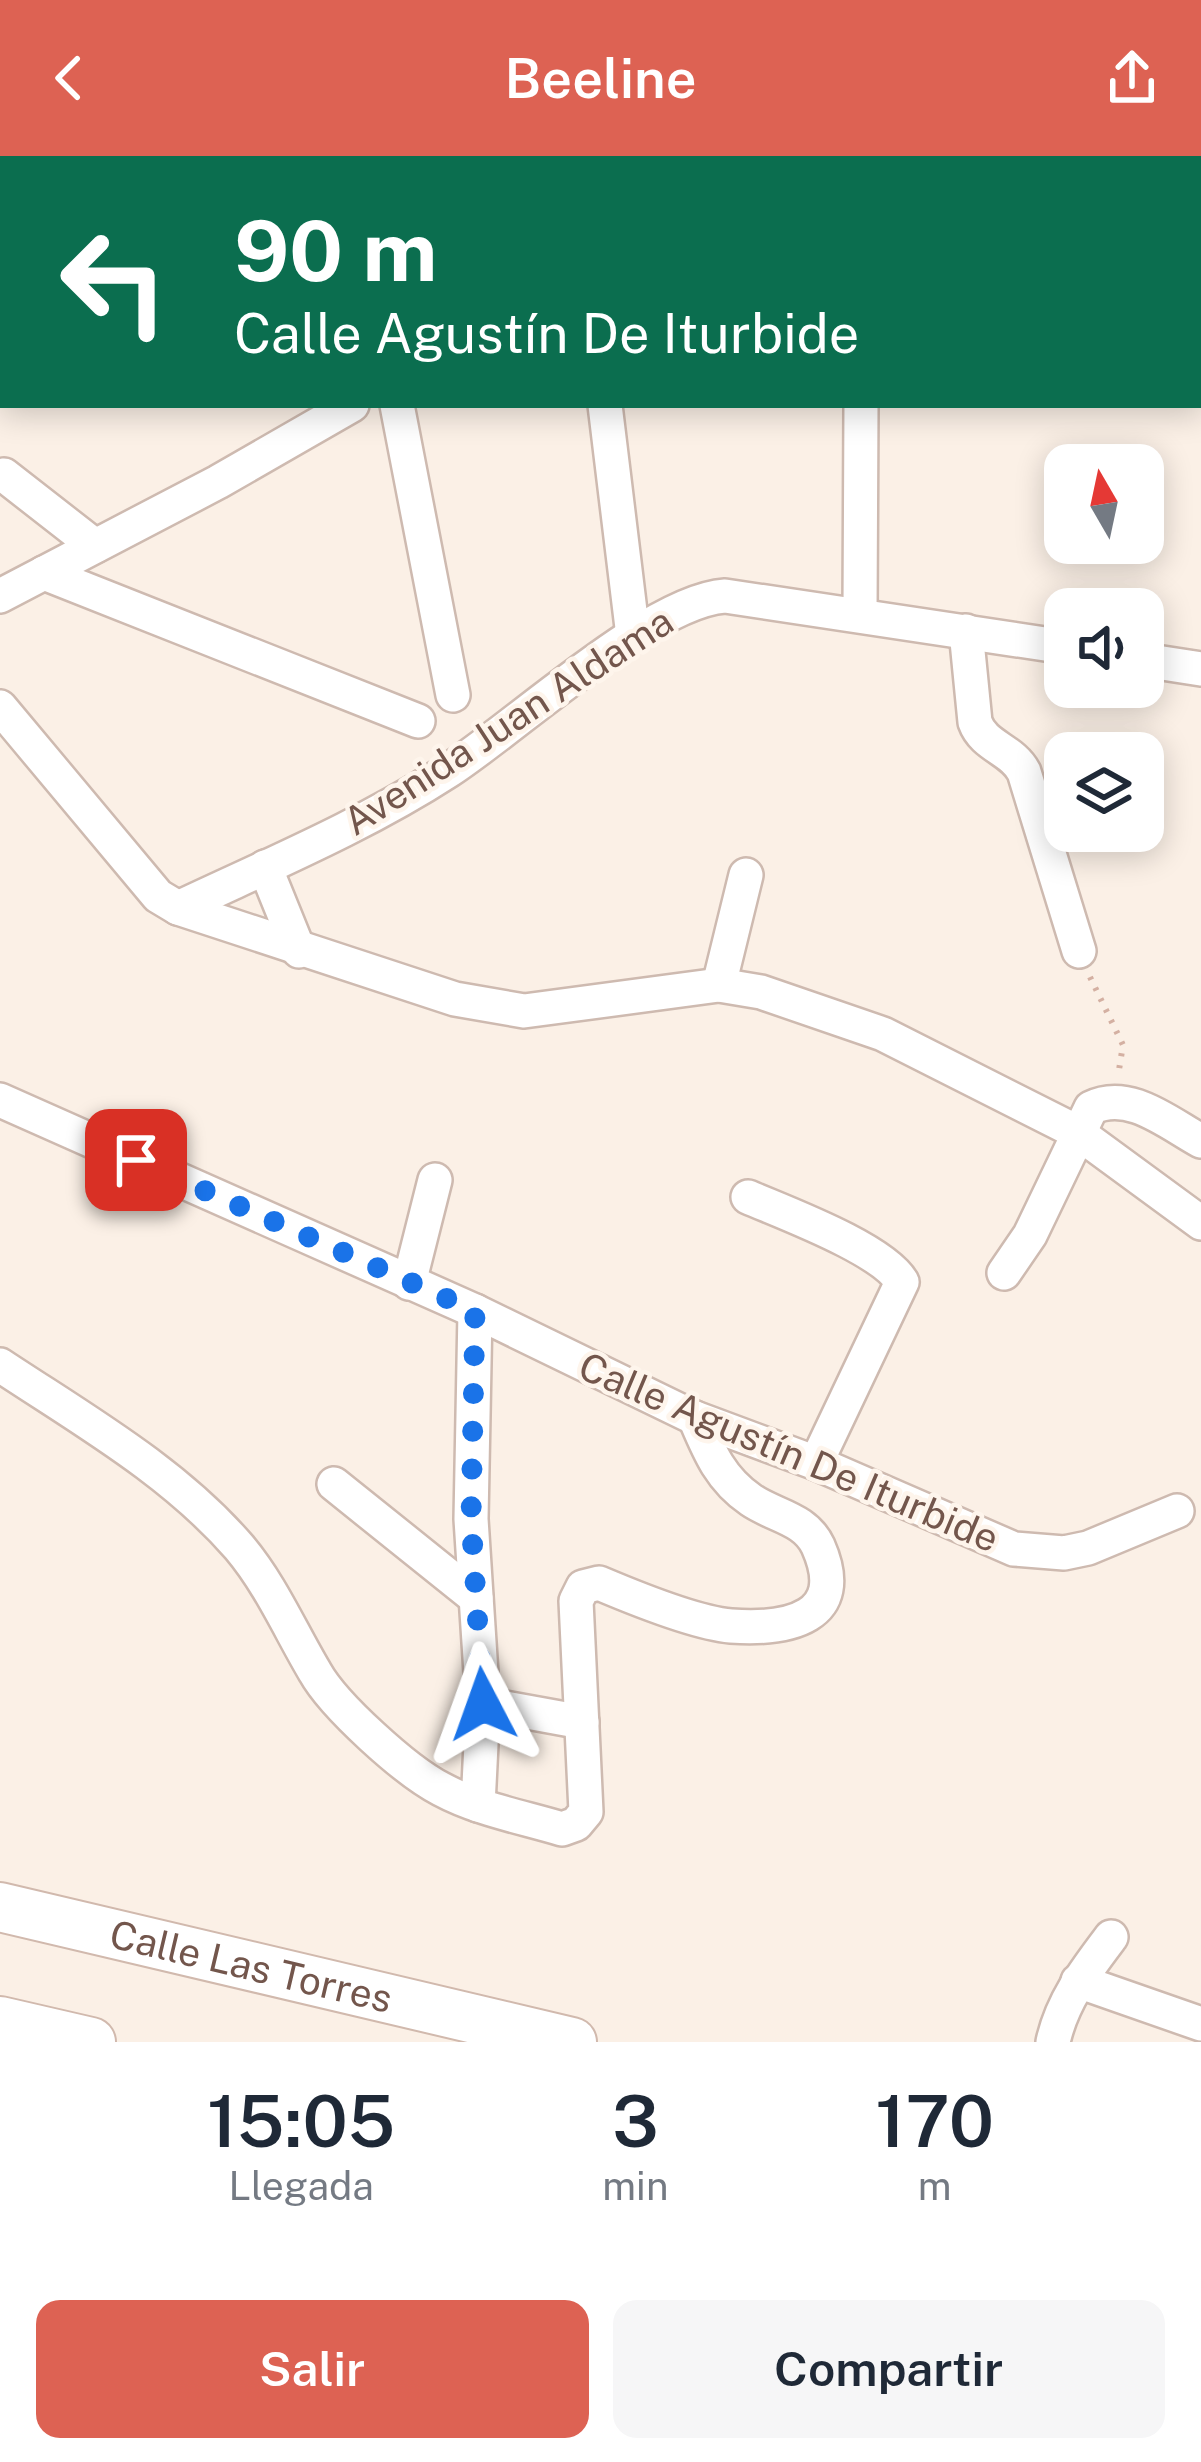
<!DOCTYPE html>
<html lang="es">
<meta charset="utf-8">
<style>
body{margin:0;font-family:"Public Sans",sans-serif;background:#f6f6f7;color:#1f2937;height:100vh;display:flex;flex-direction:column;font-size:45px;white-space:nowrap}
*{box-sizing:border-box;margin:0}
p{font-size:39px;color:#747a83}
.icon{flex:none;width:66px;height:66px;fill:none;stroke:currentColor;stroke-width:2;stroke-linecap:round;stroke-linejoin:round}
.map{position:relative;height:1886px;overflow:hidden}
.drawer{display:flex;flex-direction:column;background:#fff;flex:1}
.drawer>*{flex:none}
.banner{position:absolute;left:0px;top:0px;width:1203px;height:252px;box-shadow:0 6px 30px #0003;background:#0b6e4f;color:#fff;overflow:hidden}
.needle{width:78px;rotate:351deg}
.fabs{position:absolute;left:1044px;top:288px;display:grid;gap:24px}
.fabs a{display:grid;place-items:center;width:120px;height:120px;border-radius:24px;background:#fff;box-shadow:0 6px 30px #0003;font-size:60px}
.pin{position:absolute;display:grid;place-items:center;width:102px;height:102px;color:#fff;margin:-51px;border-radius:24px;box-shadow:0 6px 18px #0006}
.me{position:absolute;width:132px;margin:-66px;rotate:356deg;stroke-linejoin:round;filter:drop-shadow(0 0 9px #0008)}
.turn{display:flex;align-items:center;gap:42px;height:252px;padding:0 36px;font-size:54px}
.turn .icon{width:156px;height:156px;stroke-width:2.5}
.turn b{display:block;font-size:84px;line-height:102px}
.eta{display:flex;justify-content:space-evenly;align-items:center;height:204px;text-align:center}
.eta b{font-size:72px;font-weight:600;line-height:84px}
.button{display:flex;gap:24px;margin-top:auto;padding:24px 36px}
.button a{flex:1;height:138px;border-radius:24px;background:#dd6253;color:#fff;font-size:48px;font-weight:600;line-height:138px;text-align:center}
.button a+a{background:#f6f6f7;color:#1f2937}
header{display:flex;justify-content:space-between;align-items:center;height:156px;padding:0 36px;background:#dd6253;color:#fff;font-size:54px;font-weight:600}
.map>svg:first-child{display:block}
</style>
<header><svg class="icon" aria-label="back" viewBox="0 0 24 24"><path d="M15 5l-7 7 7 7"/></svg>Beeline<svg class="icon" aria-label="share" viewBox="0 0 24 24"><path d="M12 15V3M7 8l5-5 5 5M5 13v7h14v-7"/></svg></header>
<div class="map">
<svg width="1201" height="1886" viewBox="0 0 1201 1886">
<rect width="100%" height="100%" fill="#fbf0e6"/>
<g fill="none" stroke-linecap="round" stroke-linejoin="round">
<defs>
<g id="street">
<path d="M270 0 274 3"/>
<path d="M536 3 538 0"/>
<path d="M862 3V0"/>
<path d="M397 249 453 539"/>
<path d="M605 249 633 480"/>
<path d="M4 319 95 390"/>
<path d="M44 417 418 565"/>
<path d="M0 440 218 326 352 249"/>
<path d="M860 457 861 249"/>
<path d="M966 475 975 566C984 591 1012 593 1024 616L1079 795"/>
<path d="M1143 504 1201 513"/>
<path d="M0 551 158 740 178 752 455 843 524 855 719 829 761 836 883 878 1077 976 1201 1067"/>
<path d="M265 711 299 795"/>
<path d="M178 752C269 709 363 670 448 615 516 571 651 445 725 440L1065 491"/>
<path d="M719 829 746 719"/>
<path d="M0 944 475 1155 695 1262 816 1307 1014 1393 1064 1397 1088 1392 1177 1355"/>
<path d="M748 1041C785 1057 883 1093 902 1126L816 1307"/>
<path d="M1004 1117 1030 1079 1091 952C1129 933 1168 967 1201 985"/>
<path d="M409 1127 435 1024"/>
<path d="M475 1155 471 1363 483 1548 478 1649"/>
<path d="M0 1209C83 1264 173 1315 239 1391 271 1429 290 1474 315 1516 334 1550 406 1615 441 1633 478 1653 522 1661 562 1673L576 1668 586 1656 576 1445 583 1431 599 1427C632 1441 696 1467 731 1470 788 1474 850 1462 818 1390 805 1362 774 1360 751 1344 720 1323 709 1295 695 1262"/>
<path d="M334 1328 476 1442"/>
<path d="M483 1548 582 1566"/>
<path d="M1078 1825 1201 1868"/>
<path d="M1053 1886C1062 1845 1086 1814 1111 1781"/>
</g>
<g id="secondary">
<path id="s1" d="M0 1751 572 1886"/>
<path d="M0 1865 91 1886"/>
</g>
</defs>
<use href="#street" stroke="#cebab0" stroke-width="38"/>
<use href="#secondary" stroke="#d1b9ad" stroke-width="52"/>
<path stroke="#d4b0a2" stroke-width="6" stroke-dasharray="3 9" stroke-linecap="butt" d="M1090 821 1123 889 1118 920"/>
<use href="#street" stroke="#fff" stroke-width="33"/>
<use href="#secondary" stroke="#fff" stroke-width="48"/>
</g>
<g fill="none" stroke-linecap="round" stroke-linejoin="round">
<path stroke="#1a73e8" stroke-width="21" stroke-dasharray="0 37.8" d="M136 1004 475 1155 471 1363 483 1548"/>
</g>
<g text-anchor="middle" dominant-baseline="central" stroke-width="9" stroke-linejoin="round" paint-order="stroke">
<g font-size="39" fill="#73564c" stroke="#fef5ec">
<text transform="translate(508 565) rotate(-33)">Avenida Juan Aldama</text>
<text transform="translate(789 1296) rotate(23)">Calle Agustín De Iturbide</text>
<text stroke="none"><textPath href="#s1" startOffset="258">Calle Las Torres</textPath></text>
</g>
</g>
</svg>
<div class="fabs">
<a><svg class="needle" viewBox="-14 -14 28 28"><path d="M0-13l5 13h-10z" fill="#e53935"/><path d="M0 13l5-13h-10z" fill="#747a83"/></svg></a>
<a><svg class="icon" aria-label="sound" viewBox="0 0 24 24"><path d="M4 9h4l5-4v14l-5-4H4zM17 9q2 3 0 6"/></svg></a>
<a><svg class="icon" aria-label="layers" viewBox="0 0 24 24"><path d="M12 4l9 5-9 5-9-5zM3 14l9 5 9-5"/></svg></a>
</div>
<div class="pin" style="left:136px;top:1004px;background:#d93025"><svg class="icon" aria-label="arrive" viewBox="0 0 24 24"><path d="M6 21V4h12l-3 4 3 4H6"/></svg></div>
<svg class="me" style="left:483px;top:1548px" viewBox="-20 -20 40 40"><path d="M0-17L14 15 0 8-14 15z" fill="#1a73e8" stroke="#fff" stroke-width="4"/></svg>
<div class="banner">
<div class="turn"><svg class="icon" aria-label="left" viewBox="0 0 24 24"><path d="M17 20v-9H6M10 6l-5 5 5 5"/></svg><div><b>90 m</b>Calle Agustín De Iturbide</div></div>
</div>
</div>
<section class="drawer">
<div class="eta">
<div><b>15:05</b><p>Llegada</p></div>
<div><b>3</b><p>min</p></div>
<div><b>170</b><p>m</p></div>
</div>
<div class="button"><a>Salir</a><a>Compartir</a></div>
</section>
